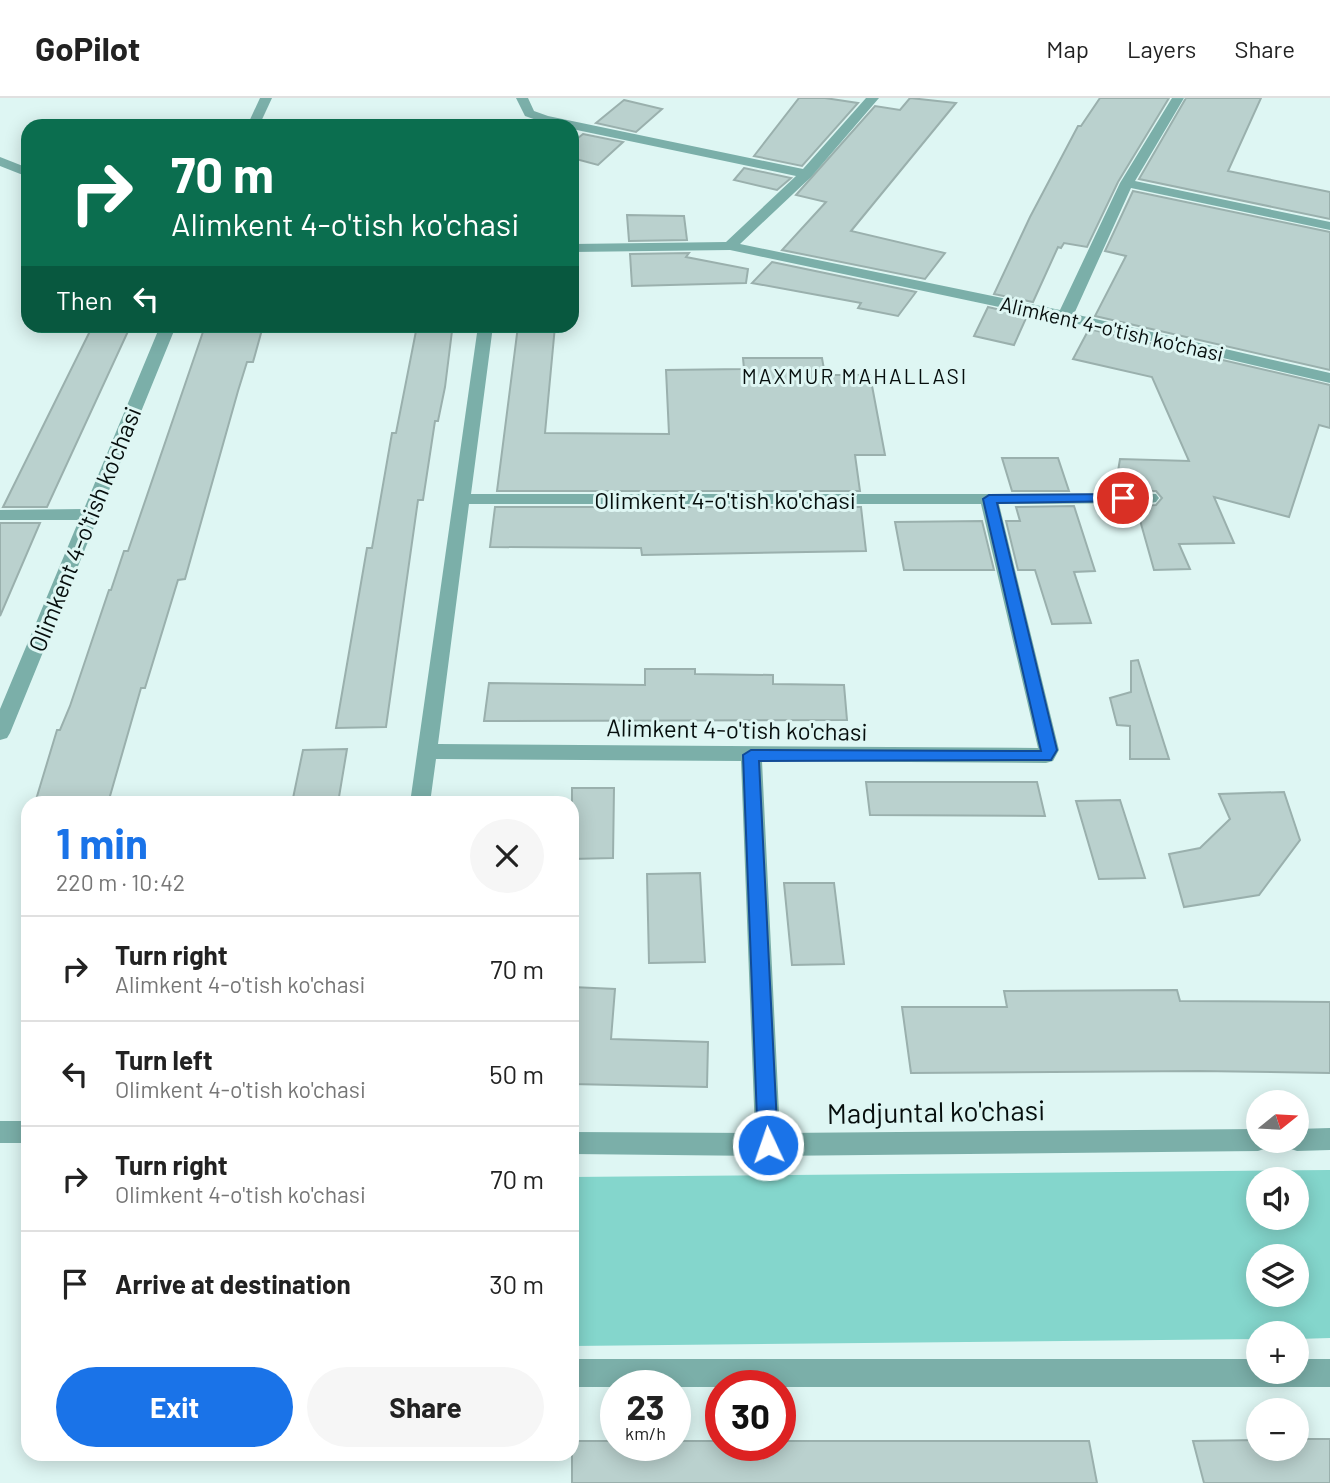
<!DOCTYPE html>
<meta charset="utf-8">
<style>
body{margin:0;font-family:Barlow,sans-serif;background:#f6f6f6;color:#222;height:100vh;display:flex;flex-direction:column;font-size:26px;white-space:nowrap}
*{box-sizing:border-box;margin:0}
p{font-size:23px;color:#767676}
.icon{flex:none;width:38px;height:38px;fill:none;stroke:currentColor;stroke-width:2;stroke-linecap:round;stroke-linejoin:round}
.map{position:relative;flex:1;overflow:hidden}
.sheet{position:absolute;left:21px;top:698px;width:558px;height:665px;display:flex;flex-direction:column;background:#fff;border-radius:21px;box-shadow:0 4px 18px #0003}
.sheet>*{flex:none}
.top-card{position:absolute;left:21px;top:21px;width:558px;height:214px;border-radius:21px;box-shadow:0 4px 18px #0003;background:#0b6e4f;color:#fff;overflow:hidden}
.needle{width:46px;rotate:72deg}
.tools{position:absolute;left:1246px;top:992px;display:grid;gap:14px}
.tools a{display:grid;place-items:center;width:63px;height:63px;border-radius:50%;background:#fff;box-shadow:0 4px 18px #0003;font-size:35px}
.speed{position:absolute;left:600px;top:1272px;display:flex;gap:14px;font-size:35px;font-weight:700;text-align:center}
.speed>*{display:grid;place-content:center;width:91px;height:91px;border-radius:50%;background:#fff;box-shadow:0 4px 18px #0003;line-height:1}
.speed small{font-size:18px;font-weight:400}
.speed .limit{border:10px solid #d22;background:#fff;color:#111}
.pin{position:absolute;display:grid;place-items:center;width:60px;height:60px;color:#fff;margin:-30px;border:4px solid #fff;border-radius:50%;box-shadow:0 2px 7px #0007}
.me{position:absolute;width:77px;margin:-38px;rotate:357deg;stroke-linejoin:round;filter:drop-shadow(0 0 5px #0008)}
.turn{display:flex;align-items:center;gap:24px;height:147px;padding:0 35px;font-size:32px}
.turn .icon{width:91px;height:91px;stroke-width:2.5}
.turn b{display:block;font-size:49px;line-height:60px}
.then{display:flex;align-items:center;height:66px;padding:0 35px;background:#0003;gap:14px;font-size:26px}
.round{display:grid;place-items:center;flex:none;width:74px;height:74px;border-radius:37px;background:#f6f6f6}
.head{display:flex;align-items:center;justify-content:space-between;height:119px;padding:0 35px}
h1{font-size:42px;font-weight:700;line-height:52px;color:#1a73e8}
.cta{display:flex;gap:14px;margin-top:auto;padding:14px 35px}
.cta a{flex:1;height:80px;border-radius:42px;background:#1a73e8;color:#fff;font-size:28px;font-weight:700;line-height:80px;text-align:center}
.cta a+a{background:#f6f6f6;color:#222}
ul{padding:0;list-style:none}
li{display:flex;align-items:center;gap:21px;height:105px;padding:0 35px;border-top:2px solid #e0e0e0}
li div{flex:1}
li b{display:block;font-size:26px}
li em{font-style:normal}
header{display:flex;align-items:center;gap:42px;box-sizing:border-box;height:98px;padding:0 35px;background:#fff;border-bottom:2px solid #e0e0e0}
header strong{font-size:33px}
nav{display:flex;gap:38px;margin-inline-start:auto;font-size:24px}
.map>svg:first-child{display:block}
</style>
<header>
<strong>GoPilot</strong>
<nav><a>Map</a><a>Layers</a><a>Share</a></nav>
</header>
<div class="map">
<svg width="1330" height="1385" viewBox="0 0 1330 1385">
<rect width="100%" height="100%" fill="#def6f3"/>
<path fill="#84d6cc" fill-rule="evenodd" d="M1330 1072V1240L1297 1241V1236H1258V1241L572 1248V1079ZM1258 1082H1297V1120H1258ZM1258 1158H1297V1197H1258Z"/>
<g fill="#bad1ce" stroke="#9ab0ad" stroke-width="2">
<path d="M799 0H825L858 5 802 68 754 58Z"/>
<path d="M910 0 956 5 851 133 945 155 925 181 782 152 826 104 796 97 875 8 900 12Z"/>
<path d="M1100 0H1169L1118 84 1087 149 1064 145 1061 150 1058 149 1033 204 994 196 1030 119 1078 28H1081Z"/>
<path d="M1186 0H1261L1228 73 1330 94V121L1139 81Z"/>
<path d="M624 2 662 11 636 34 596 25Z"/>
<path d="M583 36 623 44 598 67 572 60V45Z"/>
<path d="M744 70 791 80 777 92 734 82Z"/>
<path d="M1133 93 1330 134V272L1095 218 1126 158 1105 153Z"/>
<path d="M627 117 684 118 687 142 629 143Z"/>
<path d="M689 155 686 159 748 171 746 185 632 188 630 156Z"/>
<path d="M772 164 916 194 898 218 858 210 861 205 752 185Z"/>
<path d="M988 209 1027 218 1014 247 974 238Z"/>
<path d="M205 228H263L253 264H247L238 293 185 481 178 482 145 590H141L108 705H35L57 632H60L70 608 109 492H111L124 453H128Z"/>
<path d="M518 228H555L545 335 669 336 666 272 744 271 743 260H822L825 277H870L885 357H855L860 393H497Z"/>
<path d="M92 229H130L47 409H3Z"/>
<path d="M1089 231 1330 287V330L1319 327 1289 419 1214 399 1234 445 1179 446 1190 471 1154 472 1136 408 1156 407 1162 400 1156 393H1132L1127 376 1118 373 1120 361 1189 363 1152 279 1073 261Z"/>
<path d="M416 233H452L445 289 438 323H435L423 402H418L386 629 336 630 367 450H372L392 335H396Z"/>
<path d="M1002 360H1058L1069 393H1012Z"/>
<path d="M1074 408 1095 473 1074 474 1091 525 1052 526 1035 472H1018L1006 423H1020L1016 409Z"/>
<path d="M495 409H861L866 453 642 457 641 450 490 449Z"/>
<path d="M982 423 994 472H904L895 424Z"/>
<path d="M0 425H40L0 518Z"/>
<path d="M1138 562 1148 595 1169 661H1130V628L1117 627 1110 600 1131 594V563Z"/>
<path d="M645 571H695V576L773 577V586L844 587 847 622 484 623 489 585 645 587Z"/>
<path d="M347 651 338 705H292L303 652Z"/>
<path d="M866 684H1037L1045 718 870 717Z"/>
<path d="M572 690H614L613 760 572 761Z"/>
<path d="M1284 694 1300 742 1259 797 1184 809 1169 756 1200 750 1230 721 1219 696Z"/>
<path d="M1120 702 1145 780 1099 781 1076 703Z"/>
<path d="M700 775 705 864 649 865 647 776Z"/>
<path d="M784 785H834L844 866 792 867Z"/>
<path d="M572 889 615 891 611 941 708 944 707 989 572 986Z"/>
<path d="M1177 892 1180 903 1330 904V975L1199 973 911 975 902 909H1007L1004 893Z"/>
<path d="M1297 1341H1330V1385H1204L1193 1343 1258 1342V1351H1297Z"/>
<path d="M572 1343H616V1348H676V1343H721V1348H780V1343H1089L1097 1385H572Z"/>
</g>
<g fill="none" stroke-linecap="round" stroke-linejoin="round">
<g fill="#7bafa9" fill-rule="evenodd">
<path d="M260 0H272L259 28H247Z"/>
<path d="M516 0H528L534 13 548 18 803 71 866 0H879L811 79 740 146 1060 212 1120 85 1172 0H1184L1135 83 1330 124V132L1131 90 1074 216 1330 275V285L1065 223 730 152 572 154V146L726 144 796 78 572 31V28L545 25 525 18Z"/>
<path d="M0 59 28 70V79L0 68Z"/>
<path d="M160 228H176L10 635 7 640 0 642V611L79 422H0V412L84 411Z"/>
<path d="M478 228H493L471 396H1156L1159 400 1156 404 1150 405 999 406 1059 652 1053 663 1046 665 762 663 780 1035 1258 1031V1043H1270L1267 1050 1258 1053 768 1058 572 1056V1034L755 1035 741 663 436 661 430 705H410ZM469 406H981L1038 650 438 646Z"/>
<rect x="0" y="1023" width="28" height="22"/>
<path d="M1330 1030V1052L1297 1053 1288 1050 1285 1043H1297V1031Z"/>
<path d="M572 1261H1258V1274H1297V1261H1330V1289H572Z"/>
</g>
</g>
<path fill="#1a73e8" stroke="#114b97" stroke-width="2" d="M1123 396 1129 400 1127 403 997 405 1057 652 1051 662 759 663 778 1047 775 1053 768 1055 761 1053 758 1047 743 657 751 652 1041 653 983 401 989 397Z"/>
<g text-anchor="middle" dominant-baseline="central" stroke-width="6" stroke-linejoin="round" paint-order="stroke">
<g font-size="21" fill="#060e0d" stroke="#def6f3">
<text transform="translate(1112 230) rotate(13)">Alimkent 4-o'tish ko'chasi</text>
</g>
<g font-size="21" letter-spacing="2" fill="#060e0d" stroke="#def6f3">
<text x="855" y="277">MAXMUR MAHALLASI</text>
</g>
<g font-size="24" fill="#060e0d" stroke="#def6f3">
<text x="725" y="401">Olimkent 4-o'tish ko'chasi</text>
<text transform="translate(84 431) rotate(-68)">Olimkent 4-o'tish ko'chasi</text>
<text transform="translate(737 631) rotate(1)">Alimkent 4-o'tish ko'chasi</text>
</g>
<g font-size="28" fill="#060e0d" stroke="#def6f3">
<text transform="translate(936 1013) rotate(-1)">Madjuntal ko'chasi</text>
</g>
</g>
</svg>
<div class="tools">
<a><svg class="needle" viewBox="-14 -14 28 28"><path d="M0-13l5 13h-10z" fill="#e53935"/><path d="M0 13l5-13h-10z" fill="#767676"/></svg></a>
<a><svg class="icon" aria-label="sound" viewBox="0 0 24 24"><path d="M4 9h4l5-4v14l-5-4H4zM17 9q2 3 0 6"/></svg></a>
<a><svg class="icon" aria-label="layers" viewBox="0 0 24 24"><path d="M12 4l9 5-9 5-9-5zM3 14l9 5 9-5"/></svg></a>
<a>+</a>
<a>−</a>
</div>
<div class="speed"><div>23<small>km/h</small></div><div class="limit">30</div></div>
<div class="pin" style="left:1123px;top:400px;background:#d93025"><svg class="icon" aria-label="arrive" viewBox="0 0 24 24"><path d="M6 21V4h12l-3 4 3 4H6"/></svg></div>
<svg class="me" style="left:768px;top:1047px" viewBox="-20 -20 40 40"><circle r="17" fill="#1a73e8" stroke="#fff" stroke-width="3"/><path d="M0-11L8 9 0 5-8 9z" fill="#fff"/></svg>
<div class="top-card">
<div class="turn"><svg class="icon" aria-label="right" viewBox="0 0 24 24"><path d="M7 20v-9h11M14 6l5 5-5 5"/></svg><div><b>70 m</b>Alimkent 4-o'tish ko'chasi</div></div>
<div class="then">Then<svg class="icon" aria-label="left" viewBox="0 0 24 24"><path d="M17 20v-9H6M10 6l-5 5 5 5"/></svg></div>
</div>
<section class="sheet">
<div class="head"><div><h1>1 min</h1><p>220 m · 10:42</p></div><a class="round"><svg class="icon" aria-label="close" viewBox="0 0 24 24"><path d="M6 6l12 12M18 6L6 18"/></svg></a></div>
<ul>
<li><svg class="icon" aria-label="right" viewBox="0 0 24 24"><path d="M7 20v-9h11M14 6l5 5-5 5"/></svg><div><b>Turn right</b><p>Alimkent 4-o'tish ko'chasi</p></div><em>70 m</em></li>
<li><svg class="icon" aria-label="left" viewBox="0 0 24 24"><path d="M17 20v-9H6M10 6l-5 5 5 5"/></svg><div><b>Turn left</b><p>Olimkent 4-o'tish ko'chasi</p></div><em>50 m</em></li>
<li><svg class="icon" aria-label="right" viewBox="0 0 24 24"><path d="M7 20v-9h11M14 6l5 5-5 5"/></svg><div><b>Turn right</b><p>Olimkent 4-o'tish ko'chasi</p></div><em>70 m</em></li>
<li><svg class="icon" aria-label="arrive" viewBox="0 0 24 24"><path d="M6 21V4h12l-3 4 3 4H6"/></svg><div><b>Arrive at destination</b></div><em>30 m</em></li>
</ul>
<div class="cta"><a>Exit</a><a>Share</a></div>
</section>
</div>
